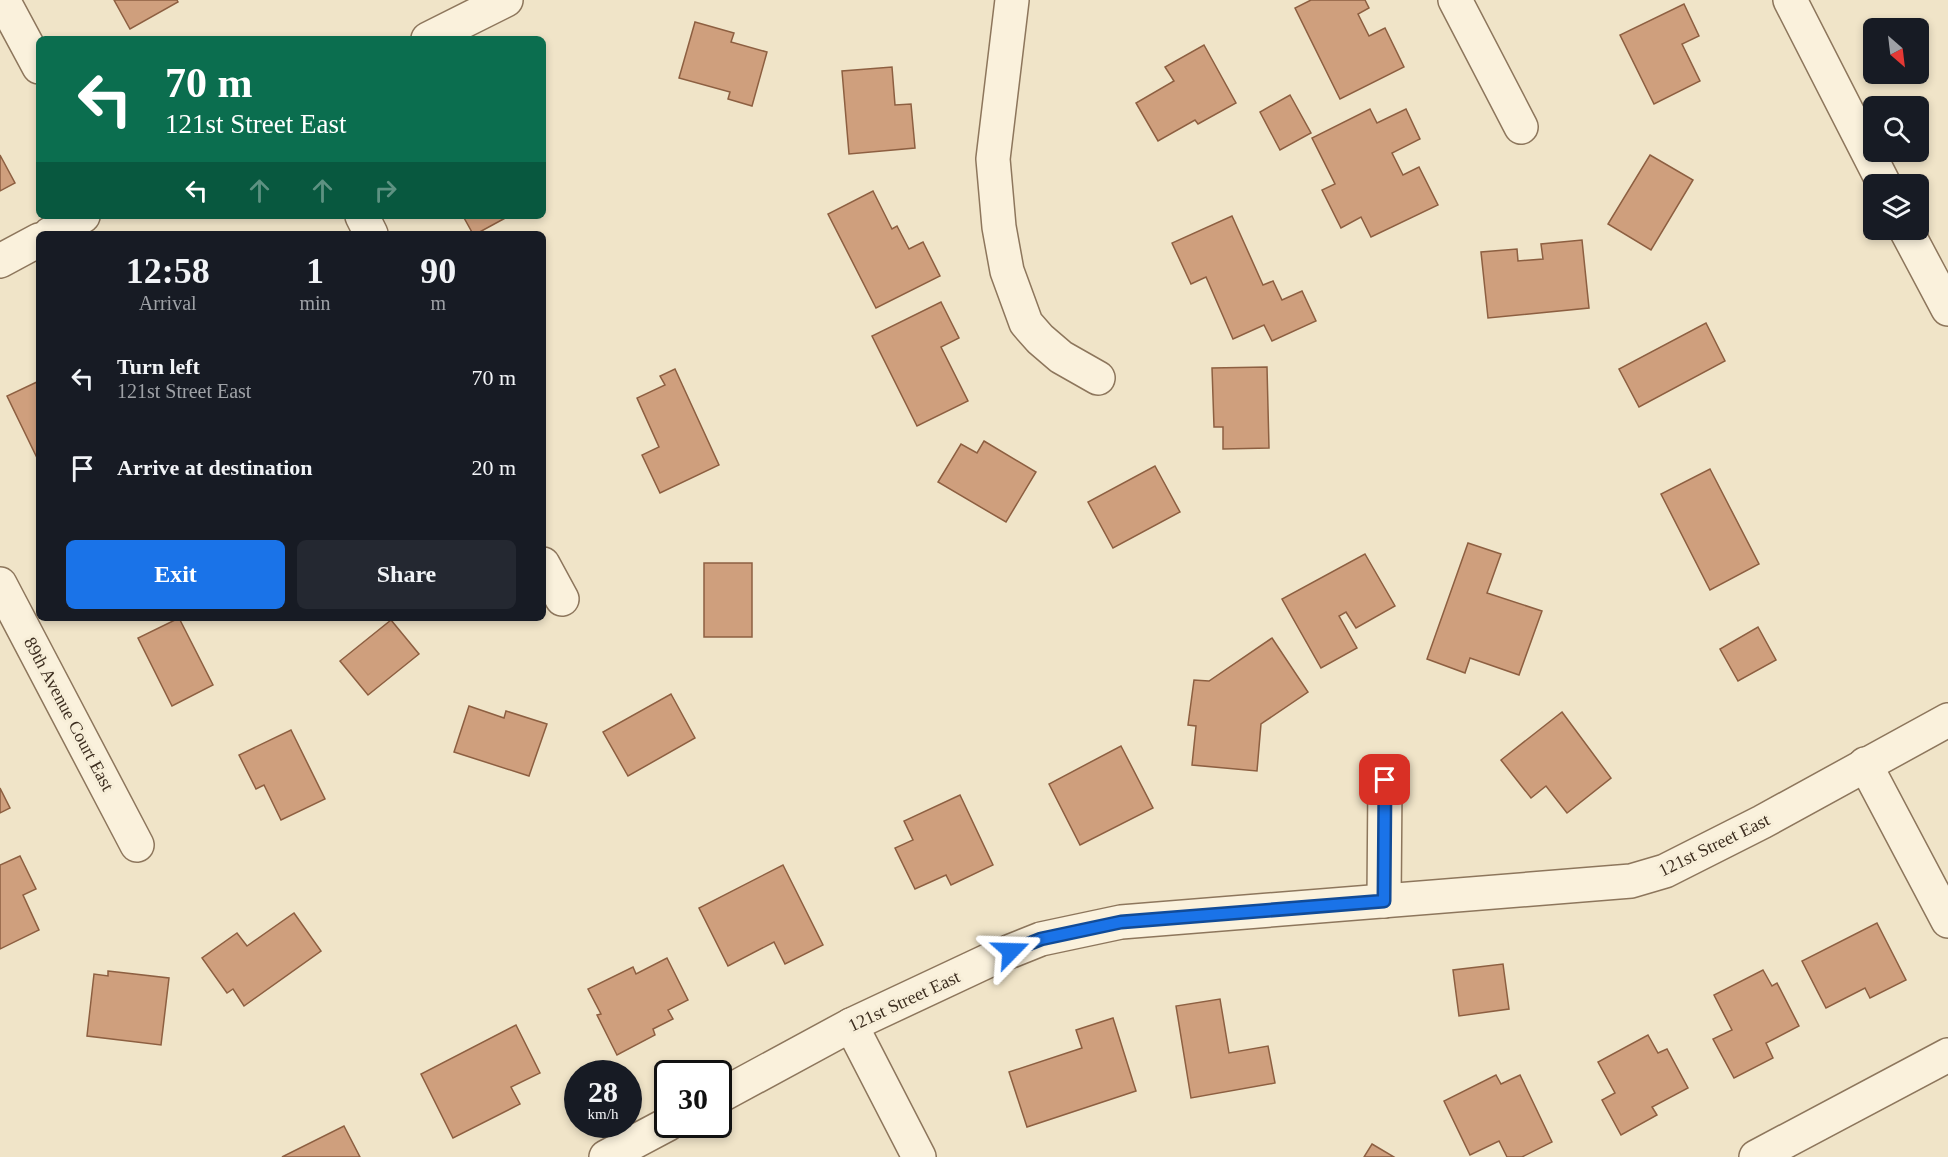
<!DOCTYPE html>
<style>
body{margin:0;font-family:Georgia,serif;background:#242831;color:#f1f3f6;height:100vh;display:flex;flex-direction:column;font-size:22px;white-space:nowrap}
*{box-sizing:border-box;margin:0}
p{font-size:20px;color:#9ea1a6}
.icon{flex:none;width:33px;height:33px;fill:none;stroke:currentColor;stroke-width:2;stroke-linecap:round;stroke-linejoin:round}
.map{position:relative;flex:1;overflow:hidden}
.drawer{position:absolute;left:36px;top:231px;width:510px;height:390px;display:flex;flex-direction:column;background:#171b24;border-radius:9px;box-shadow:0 3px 9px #0003}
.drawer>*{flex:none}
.guide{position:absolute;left:36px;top:36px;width:510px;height:183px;border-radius:9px;box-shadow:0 3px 9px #0003;background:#0b6e4f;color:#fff;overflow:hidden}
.needle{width:39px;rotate:152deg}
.controls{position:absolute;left:1863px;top:18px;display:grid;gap:12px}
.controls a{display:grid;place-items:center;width:66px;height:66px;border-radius:9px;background:#171b24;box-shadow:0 3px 9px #0003;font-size:30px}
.speed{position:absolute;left:564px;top:1060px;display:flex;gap:12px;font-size:30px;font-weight:700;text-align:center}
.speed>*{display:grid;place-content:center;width:78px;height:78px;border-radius:50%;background:#171b24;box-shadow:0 3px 9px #0003;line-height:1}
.speed small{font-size:15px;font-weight:400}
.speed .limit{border:3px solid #111;border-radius:9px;background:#fff;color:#111}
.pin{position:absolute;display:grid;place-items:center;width:51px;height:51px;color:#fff;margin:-26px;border-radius:12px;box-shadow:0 3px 9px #0006}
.me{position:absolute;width:66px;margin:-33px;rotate:68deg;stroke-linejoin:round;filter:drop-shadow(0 0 4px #0008)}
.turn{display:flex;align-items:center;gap:21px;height:126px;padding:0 30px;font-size:27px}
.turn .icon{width:78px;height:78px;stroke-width:2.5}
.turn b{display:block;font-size:42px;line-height:51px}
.lanes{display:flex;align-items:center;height:57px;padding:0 30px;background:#0003;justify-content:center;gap:30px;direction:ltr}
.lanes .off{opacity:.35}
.eta{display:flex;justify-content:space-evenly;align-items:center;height:102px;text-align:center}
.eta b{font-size:36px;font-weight:600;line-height:42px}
.action{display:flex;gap:12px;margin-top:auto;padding:12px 30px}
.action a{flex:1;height:69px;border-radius:9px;background:#1a73e8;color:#fff;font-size:24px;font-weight:600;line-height:69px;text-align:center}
.action a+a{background:#242831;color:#f1f3f6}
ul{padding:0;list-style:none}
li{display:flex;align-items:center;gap:18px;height:90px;padding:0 30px}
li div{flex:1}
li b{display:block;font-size:22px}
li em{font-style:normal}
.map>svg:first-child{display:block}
</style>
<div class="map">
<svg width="1948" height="1157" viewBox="0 0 1948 1157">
<rect width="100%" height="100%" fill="#f0e4c8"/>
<g fill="#cf9f7d" stroke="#8d5f41" stroke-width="1.5">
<path d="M114 0H177L178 2 130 29Z"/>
<path d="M1311 0H1365L1369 8 1358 14 1369 36 1385 28 1404 67 1340 99 1295 8Z"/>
<path d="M1684 4 1699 36 1682 44 1700 81 1654 104 1620 35Z"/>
<path d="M695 22 734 33 731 42 767 52 752 106 728 99 730 92 679 78Z"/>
<path d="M1204 45 1236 103 1198 124 1195 120 1158 141 1136 103 1174 81 1165 67Z"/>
<path d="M892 67 895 105 911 104 915 148 849 154 842 71Z"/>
<path d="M1290 95 1311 133 1280 150 1260 112Z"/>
<path d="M1370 109 1377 123 1406 109 1420 139 1392 153 1403 175 1419 167 1438 205 1371 237 1361 217 1341 228 1322 190 1335 184 1312 138Z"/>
<path d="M0 155 15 183 0 191Z"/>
<path d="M1650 155 1693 180 1651 250 1608 224Z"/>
<path d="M873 191 892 229 897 226 909 249 923 242 940 276 876 308 828 214Z"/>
<path d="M463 216H509L476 234H473Z"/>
<path d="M1232 216 1263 285 1273 281 1282 300 1302 291 1316 321 1272 341 1264 325 1233 339 1206 277 1191 284 1172 243Z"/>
<path d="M1582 240 1589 308 1488 318 1481 252 1517 249 1518 261 1543 259 1541 244Z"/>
<path d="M941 302 959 338 941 347 968 401 917 426 872 336Z"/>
<path d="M1706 323 1725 361 1639 407 1619 369Z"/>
<path d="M1267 367 1269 448 1223 449V427H1214L1212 368Z"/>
<path d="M675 369 719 465 660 493 642 455 659 447 637 398 665 385 660 376Z"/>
<path d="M39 381V462L7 396Z"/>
<path d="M984 441 1036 472 1006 522 938 482 961 444 977 453Z"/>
<path d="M1155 466 1180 512 1113 548 1088 502Z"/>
<path d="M1710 469 1759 564 1710 590 1661 494Z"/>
<path d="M1468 543 1501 554 1487 593 1542 611 1519 675 1470 658 1465 673 1427 659Z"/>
<path d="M1365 554 1395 606 1356 628 1346 612 1339 616 1357 648 1321 668 1282 599Z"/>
<rect x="704" y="563" width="48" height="74"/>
<path d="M179 618 213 685 172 706 138 638Z"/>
<path d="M391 620 419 654 368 695 340 661Z"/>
<path d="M1758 627 1776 660 1738 681 1720 649Z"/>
<path d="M1272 638 1308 692 1261 724 1257 771 1192 765 1196 726 1188 725 1194 680 1209 681Z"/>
<path d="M671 694 695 738 628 776 603 732Z"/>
<path d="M469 706 504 718 506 711 547 724 529 776 454 752Z"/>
<path d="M1562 712 1611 778 1567 813 1546 786 1531 798 1501 760Z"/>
<path d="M291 730 325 799 281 820 264 785 256 789 239 755Z"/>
<path d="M1121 746 1153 808 1080 845 1049 784Z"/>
<path d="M0 788 10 808 0 813Z"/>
<path d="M960 795 993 865 951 885 946 875 915 889 895 848 913 840 904 821Z"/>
<path d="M20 856 36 889 23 895 39 930 0 949V865Z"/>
<path d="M783 865 823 945 785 964 774 942 728 966 699 908Z"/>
<path d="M294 913 321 951 244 1006 233 989 227 993 202 958 237 933 247 946Z"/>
<path d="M1877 923 1906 980 1870 998 1865 988 1826 1008 1802 961Z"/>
<path d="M667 958 688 1000 668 1010 673 1019 653 1029 655 1035 617 1055 597 1015 601 1014 588 989 633 967 636 974Z"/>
<path d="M1503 964 1509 1009 1459 1016 1453 970Z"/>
<path d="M1763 970 1772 986 1777 983 1799 1026 1766 1043 1773 1058 1734 1078 1713 1039 1732 1030 1714 995Z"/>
<path d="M108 971 169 978 161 1045 87 1036 94 974 108 976Z"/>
<path d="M1220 999 1229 1053 1268 1046 1275 1083 1191 1098 1176 1006Z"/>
<path d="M1113 1018 1136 1091 1027 1127 1009 1072 1082 1048 1076 1030Z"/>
<path d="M516 1025 540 1073 511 1087 520 1104 453 1138 421 1074Z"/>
<path d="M1648 1035 1658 1053 1667 1049 1688 1088 1652 1107 1657 1115 1621 1135 1602 1100 1615 1093 1598 1062Z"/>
<path d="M1496 1075 1501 1084 1520 1075 1552 1142 1522 1157H1507L1499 1141 1470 1155 1444 1101Z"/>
<path d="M344 1126 360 1157H282Z"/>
<path d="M1372 1144 1394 1157H1364Z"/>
</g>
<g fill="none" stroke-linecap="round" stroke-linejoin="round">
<defs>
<g id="minor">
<path d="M3 0 39 67"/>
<path d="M1012 0 993 159 999 227 1007 271 1026 323 1040 339 1061 357 1098 378"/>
<path d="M1455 0 1521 127"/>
<path d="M1790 0 1884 184"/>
<path d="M428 39 506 0"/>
<path d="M362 216 371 234"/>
<path d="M1906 230 1948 309"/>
<path d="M50 234 83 216"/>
<path d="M0 261 39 240"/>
<path d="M543 564 562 599"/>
<path d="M0 584 137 845"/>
<path d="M1865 764 1948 921"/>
<path d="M1384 901 1385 781"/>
<path d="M851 1025 919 1157"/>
<path d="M718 1097 851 1025 996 957 1041 939 1121 922 1631 881 1665 871 1762 822 1948 720"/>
<path d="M606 1157 668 1124"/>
<path d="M1756 1157 1948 1055"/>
</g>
</defs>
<use href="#minor" stroke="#8d765c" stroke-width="36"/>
<use href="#minor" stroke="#faf1dc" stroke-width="33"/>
</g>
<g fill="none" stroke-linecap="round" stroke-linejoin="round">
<defs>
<path id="route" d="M1011 951 1041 939 1121 922 1384 901 1385 780"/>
</defs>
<use href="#route" stroke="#114b97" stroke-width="15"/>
<use href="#route" stroke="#1a73e8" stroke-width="10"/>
</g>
<g text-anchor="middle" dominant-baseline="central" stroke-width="6" stroke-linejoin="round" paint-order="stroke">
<g font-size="18" fill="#3d2e20" stroke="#f7eed8">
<text transform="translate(69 714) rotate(62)">89th Avenue Court East</text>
<text transform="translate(1714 845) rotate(-26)">121st Street East</text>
<text transform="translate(904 1001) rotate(-25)">121st Street East</text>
</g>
</g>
</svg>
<div class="controls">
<a><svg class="needle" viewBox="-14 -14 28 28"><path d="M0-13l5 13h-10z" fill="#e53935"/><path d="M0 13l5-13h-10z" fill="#9ea1a6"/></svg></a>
<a><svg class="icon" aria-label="search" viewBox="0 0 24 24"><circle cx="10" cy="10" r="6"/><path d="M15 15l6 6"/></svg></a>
<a><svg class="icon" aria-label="layers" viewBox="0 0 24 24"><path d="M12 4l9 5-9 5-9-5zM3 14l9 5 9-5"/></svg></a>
</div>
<div class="speed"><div>28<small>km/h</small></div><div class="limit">30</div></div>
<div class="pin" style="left:1385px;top:780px;background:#d93025"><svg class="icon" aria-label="arrive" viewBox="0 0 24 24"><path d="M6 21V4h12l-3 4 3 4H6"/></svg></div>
<svg class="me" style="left:1011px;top:951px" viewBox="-20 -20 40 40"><path d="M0-17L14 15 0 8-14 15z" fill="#1a73e8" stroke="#fff" stroke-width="4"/></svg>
<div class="guide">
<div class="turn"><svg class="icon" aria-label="left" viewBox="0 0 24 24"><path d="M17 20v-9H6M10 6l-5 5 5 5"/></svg><div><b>70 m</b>121st Street East</div></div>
<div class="lanes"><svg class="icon" aria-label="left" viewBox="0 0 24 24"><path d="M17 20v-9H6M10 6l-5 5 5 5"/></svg><svg class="icon off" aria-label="ahead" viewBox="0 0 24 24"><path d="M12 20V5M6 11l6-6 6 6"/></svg><svg class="icon off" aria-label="ahead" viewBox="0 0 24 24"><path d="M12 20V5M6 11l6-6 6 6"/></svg><svg class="icon off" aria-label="right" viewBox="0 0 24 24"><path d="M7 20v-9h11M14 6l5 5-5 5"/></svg></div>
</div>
<section class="drawer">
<div class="eta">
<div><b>12:58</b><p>Arrival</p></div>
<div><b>1</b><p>min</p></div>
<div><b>90</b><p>m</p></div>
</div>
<ul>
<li><svg class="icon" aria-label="left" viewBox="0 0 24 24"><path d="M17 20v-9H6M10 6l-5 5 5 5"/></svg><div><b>Turn left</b><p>121st Street East</p></div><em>70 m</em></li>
<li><svg class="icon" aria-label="arrive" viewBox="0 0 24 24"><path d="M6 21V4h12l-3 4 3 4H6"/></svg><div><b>Arrive at destination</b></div><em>20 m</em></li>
</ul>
<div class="action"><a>Exit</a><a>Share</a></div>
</section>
</div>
